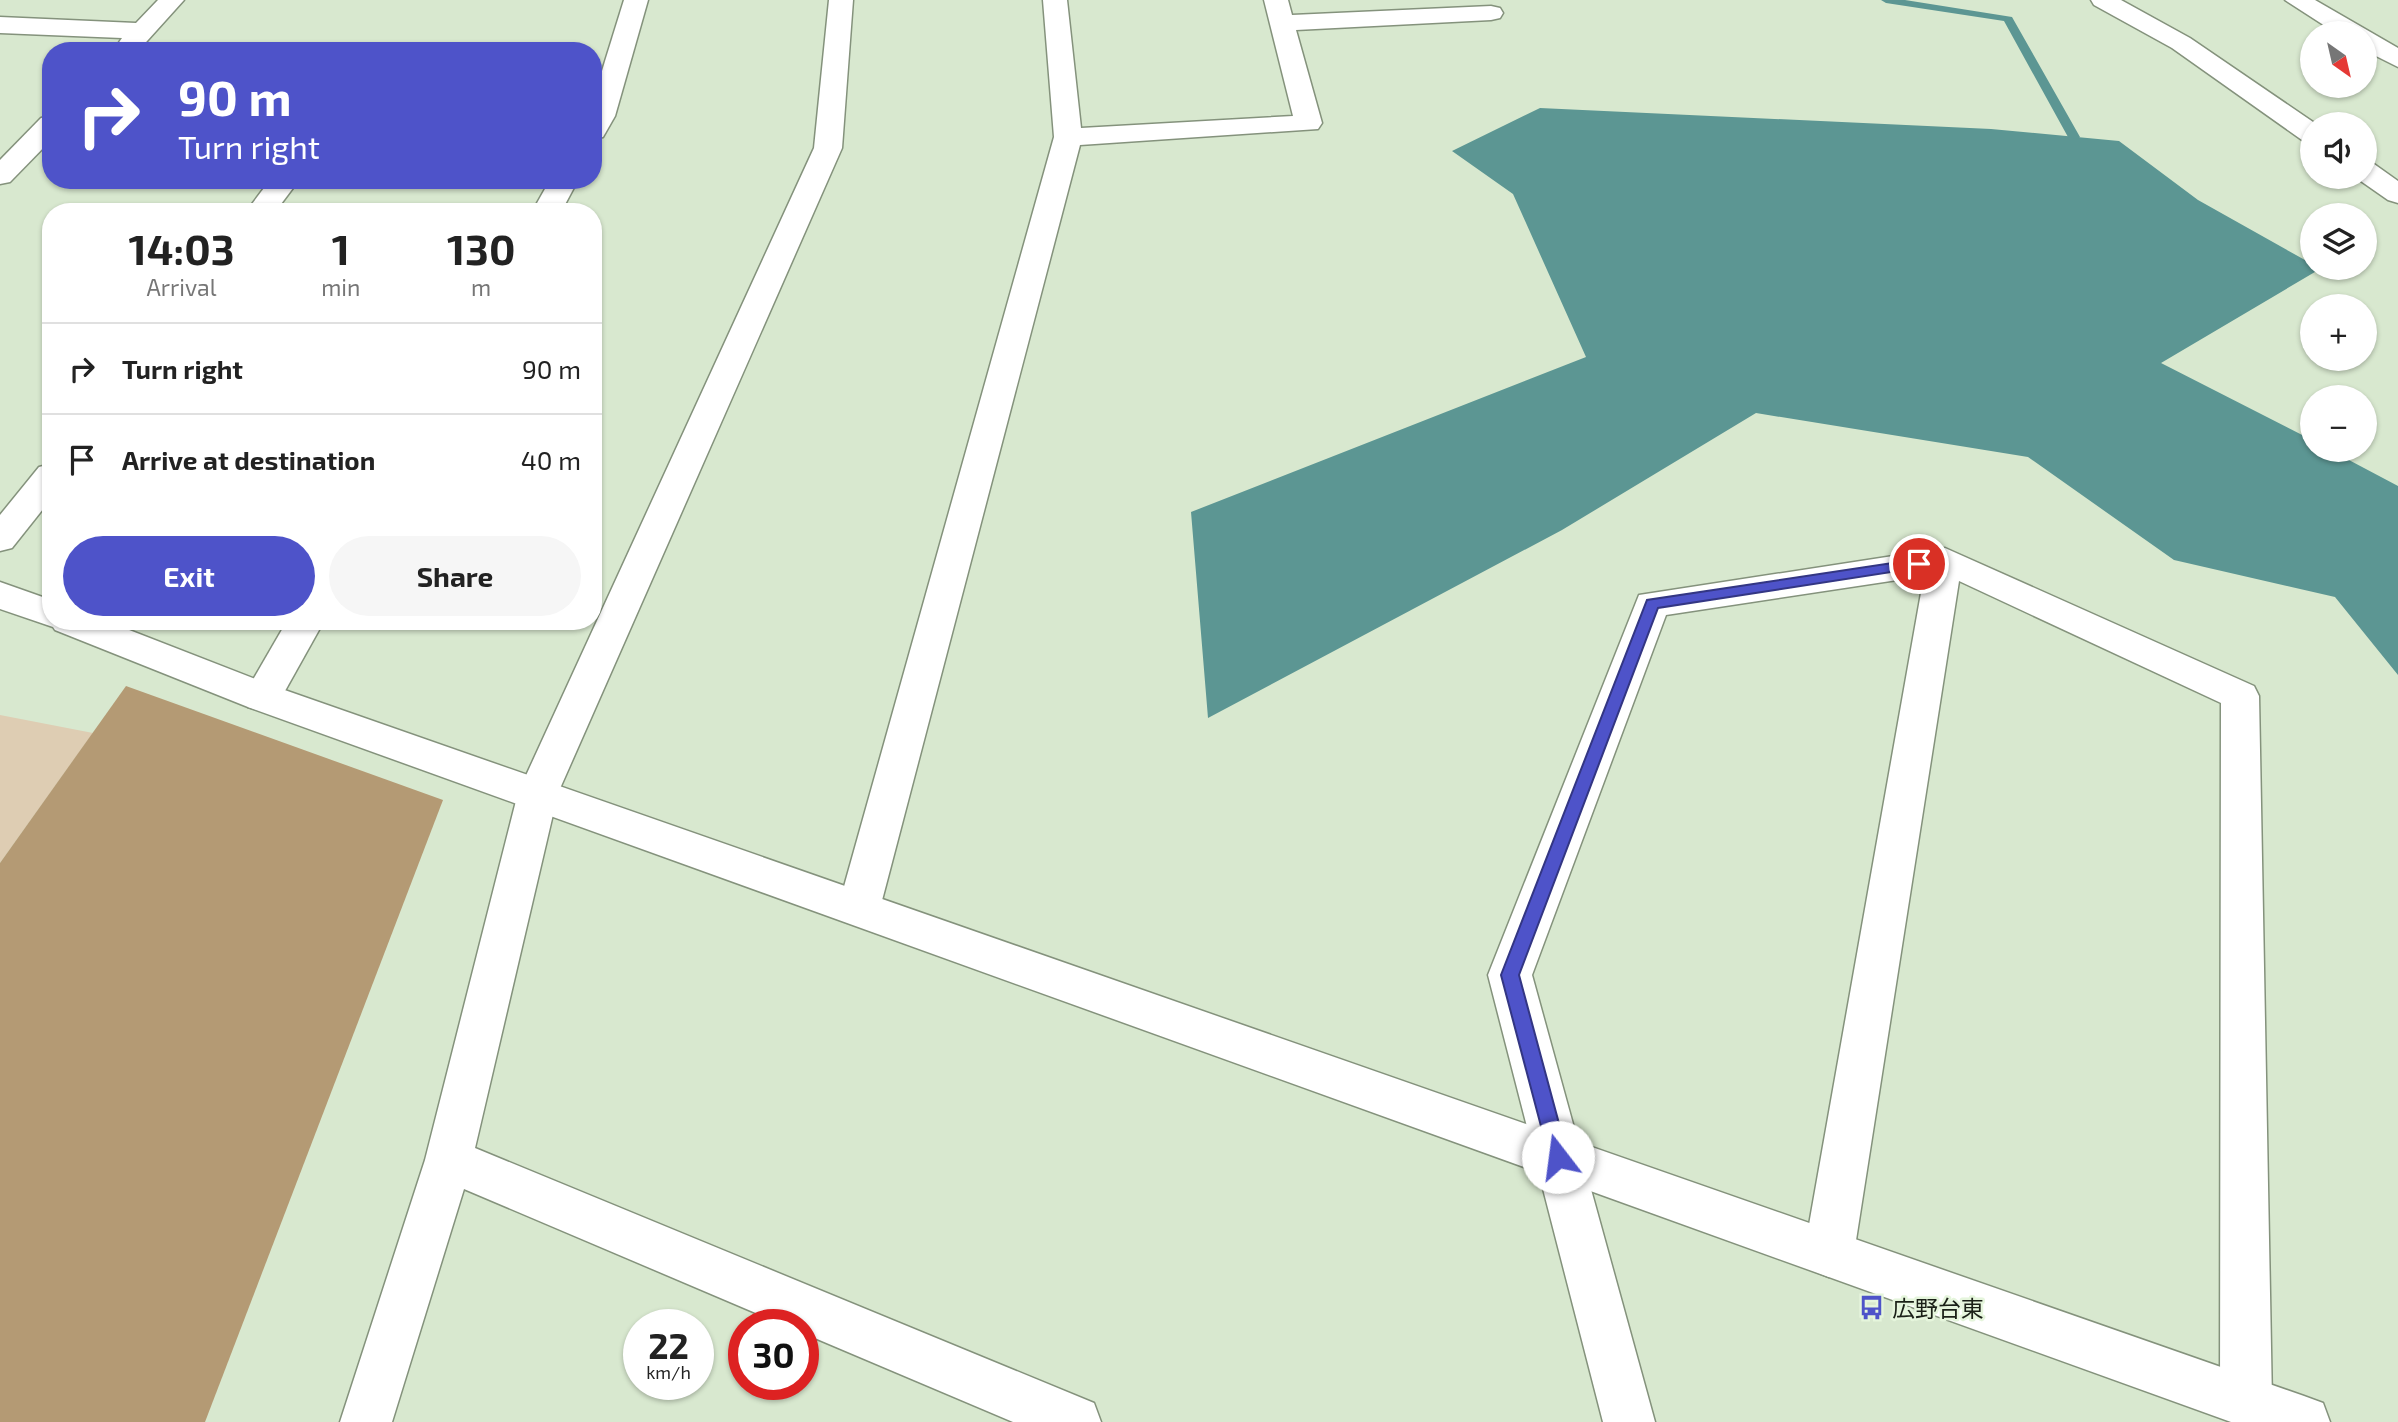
<!DOCTYPE html>
<meta charset="utf-8">
<style>
body{margin:0;font-family:"Exo 2","Noto Sans JP",sans-serif;background:#f6f6f6;color:#222;height:100vh;display:flex;flex-direction:column;font-size:26px;white-space:nowrap}
*{box-sizing:border-box;margin:0}
p{font-size:23px;color:#767676}
.icon{flex:none;width:38px;height:38px;fill:none;stroke:currentColor;stroke-width:2;stroke-linecap:round;stroke-linejoin:round}
.map{position:relative;flex:1;overflow:hidden}
.details{position:absolute;left:42px;top:203px;width:560px;height:427px;display:flex;flex-direction:column;background:#fff;border-radius:28px;box-shadow:0 2px 5px #0004}
.details>*{flex:none}
.guide{position:absolute;left:42px;top:42px;width:560px;height:147px;border-radius:28px;box-shadow:0 2px 5px #0004;background:#4e53c9;color:#fff;overflow:hidden}
.needle{width:46px;rotate:146deg}
.fabs{position:absolute;left:2300px;top:21px;display:grid;gap:14px}
.fabs a{display:grid;place-items:center;width:77px;height:77px;border-radius:50%;background:#fff;box-shadow:0 2px 5px #0004;font-size:35px}
.speed{position:absolute;left:623px;top:1309px;display:flex;gap:14px;font-size:35px;font-weight:700;text-align:center}
.speed>*{display:grid;place-content:center;width:91px;height:91px;border-radius:50%;background:#fff;box-shadow:0 2px 5px #0004;line-height:1}
.speed small{font-size:18px;font-weight:400}
.speed .limit{border:10px solid #d22;background:#fff;color:#111}
.pin{position:absolute;display:grid;place-items:center;width:60px;height:60px;color:#fff;margin:-30px;border:4px solid #fff;border-radius:50%;box-shadow:0 2px 7px #0007}
.me{position:absolute;width:77px;margin:-38px;rotate:345deg;stroke-linejoin:round;filter:drop-shadow(0 0 5px #0008)}
.turn{display:flex;align-items:center;gap:24px;height:147px;padding:0 21px;font-size:32px}
.turn .icon{width:91px;height:91px;stroke-width:2.5}
.turn b{display:block;font-size:49px;line-height:60px}
.eta{display:flex;justify-content:space-evenly;align-items:center;height:119px;text-align:center}
.eta b{font-size:42px;font-weight:700;line-height:49px}
.action{display:flex;gap:14px;margin-top:auto;padding:14px 21px}
.action a{flex:1;height:80px;border-radius:42px;background:#4e53c9;color:#fff;font-size:28px;font-weight:700;line-height:80px;text-align:center}
.action a+a{background:#f6f6f6;color:#222}
ul{padding:0;list-style:none}
li{display:flex;align-items:center;gap:21px;height:91px;padding:0 21px;border-top:2px solid #e0e0e0}
li div{flex:1}
li b{display:block;font-size:26px}
li em{font-style:normal}
.map>svg:first-child{display:block}
</style>
<div class="map">
<svg width="2398" height="1422" viewBox="0 0 2398 1422">
<rect width="100%" height="100%" fill="#d8e8cf"/>
<path fill="#decdb3" d="M0 715 93 733 0 863Z"/>
<path fill="#b49a74" d="M126 686 443 800 205 1422H0V863Z"/>
<path fill="#5c9693" d="M1540 108 1991 129 2119 141 2198 200 2312 264V268L2320 269 2161 363 2312 440V450H2330L2398 486V675L2335 597 2174 560 2028 457 1756 413 1562 530 1208 718 1191 512 1586 357 1513 194 1452 151Z"/>
<g fill="none" stroke-linecap="round" stroke-linejoin="round">
<path fill="#5c9693" fill-rule="evenodd" d="M1881 0H1905L2012 17 2080 137 2078 139 2068 137 2004 21 1886 3Z"/>
<defs>
<g id="street">
<path d="M158 0H184L138 51H113L122 38 0 33V17L136 23Z"/>
<path d="M624 0H648L615 116 603 137 593 139V100Z"/>
<path d="M829 0H853L842 148 558 793 475 1148 1094 1403 1101 1422H1013L803 1333V1325H784L464 1189 392 1422H340L425 1160 518 793 814 148Z"/>
<path d="M1043 0H1067L1081 128 1293 116 1264 0H1288L1292 15 1491 6 1500 8 1503 13 1500 18 1491 20 1296 30 1322 123 1318 129 1080 145 880 908 874 920 859 926 844 920 838 908 1054 137Z"/>
<path d="M2091 0H2121L2190 38 2316 124H2312V142L2302 140 2172 48 2094 5Z"/>
<path d="M2285 0H2315L2398 48V67L2364 50V33H2336Z"/>
<path d="M51 116V140L10 182 0 184V160L41 118Z"/>
<path d="M2364 162 2374 164 2398 181V203L2388 200 2355 177H2364Z"/>
<path d="M270 180H299L275 212H246Z"/>
<path d="M550 180H578L561 212H532Z"/>
<path d="M51 464V499L12 548 0 551V515L39 467Z"/>
<path d="M1945 548 2254 686 2259 696 2272 1402 2264 1420 2260 1422 2228 1420 2220 1402 2221 703 1959 581 1854 1253 1846 1270 1829 1277 1812 1270 1804 1253 1924 576 1666 615 1532 975 1655 1422H1603L1488 975 1639 595Z"/>
<path d="M287 621H324L276 707 262 711 248 707 243 697Z"/>
</g>
<path id="secondary" d="M0 582 51 600V621H106L276 687 2304 1396 2323 1403 2330 1422H2231L248 707 55 630 53 627 0 609Z"/>
</defs>
<use href="#street" stroke="#84927c" stroke-width="3"/>
<use href="#secondary" stroke="#84927c" stroke-width="3"/>
<use href="#street" fill="#fff" fill-rule="evenodd"/>
<use href="#secondary" fill="#fff" fill-rule="evenodd"/>
</g>
<path fill="#4e53c9" stroke="#333683" stroke-width="2" d="M1919 559 1924 560V567L1658 608 1519 975 1568 1157 1565 1164 1558 1166 1551 1164 1501 975 1647 600Z"/>
<defs>
<symbol id="bus-bare" viewBox="-9 -9 18 18"><path d="M-5-6H5V4H4V6H2V4H-2V6H-4V4H-5ZM-3.5-4V0h7V-4ZM-3.5 1.2v1.5H-2V1.2ZM2 1.2v1.5H3.5V1.2Z" fill="#4e53c9" stroke="#e5f5dc" stroke-width="2.5" paint-order="stroke"/></symbol>
</defs>
<g fill-rule="evenodd">
<use href="#bus-bare" x="1854" y="1290" width="35" height="35"/>
</g>
<g text-anchor="middle" dominant-baseline="central" stroke-width="5" stroke-linejoin="round" paint-order="stroke">
<g font-size="23" fill="#1a2017" stroke="#e5f5dc" text-anchor="start">
<text x="1892" y="1308">広野台東</text>
</g>
</g>
</svg>
<div class="fabs">
<a><svg class="needle" viewBox="-14 -14 28 28"><path d="M0-13l5 13h-10z" fill="#e53935"/><path d="M0 13l5-13h-10z" fill="#767676"/></svg></a>
<a><svg class="icon" aria-label="sound" viewBox="0 0 24 24"><path d="M4 9h4l5-4v14l-5-4H4zM17 9q2 3 0 6"/></svg></a>
<a><svg class="icon" aria-label="layers" viewBox="0 0 24 24"><path d="M12 4l9 5-9 5-9-5zM3 14l9 5 9-5"/></svg></a>
<a>+</a>
<a>−</a>
</div>
<div class="speed"><div>22<small>km/h</small></div><div class="limit">30</div></div>
<div class="pin" style="left:1919px;top:564px;background:#d93025"><svg class="icon" aria-label="arrive" viewBox="0 0 24 24"><path d="M6 21V4h12l-3 4 3 4H6"/></svg></div>
<svg class="me" style="left:1558px;top:1157px" viewBox="-20 -20 40 40"><circle r="19" fill="#fff"/><path d="M0-13L10 11 0 6-10 11z" fill="#4e53c9"/></svg>
<div class="guide">
<div class="turn"><svg class="icon" aria-label="right" viewBox="0 0 24 24"><path d="M7 20v-9h11M14 6l5 5-5 5"/></svg><div><b>90 m</b>Turn right</div></div>
</div>
<section class="details">
<div class="eta">
<div><b>14:03</b><p>Arrival</p></div>
<div><b>1</b><p>min</p></div>
<div><b>130</b><p>m</p></div>
</div>
<ul>
<li><svg class="icon" aria-label="right" viewBox="0 0 24 24"><path d="M7 20v-9h11M14 6l5 5-5 5"/></svg><div><b>Turn right</b></div><em>90 m</em></li>
<li><svg class="icon" aria-label="arrive" viewBox="0 0 24 24"><path d="M6 21V4h12l-3 4 3 4H6"/></svg><div><b>Arrive at destination</b></div><em>40 m</em></li>
</ul>
<div class="action"><a>Exit</a><a>Share</a></div>
</section>
</div>
